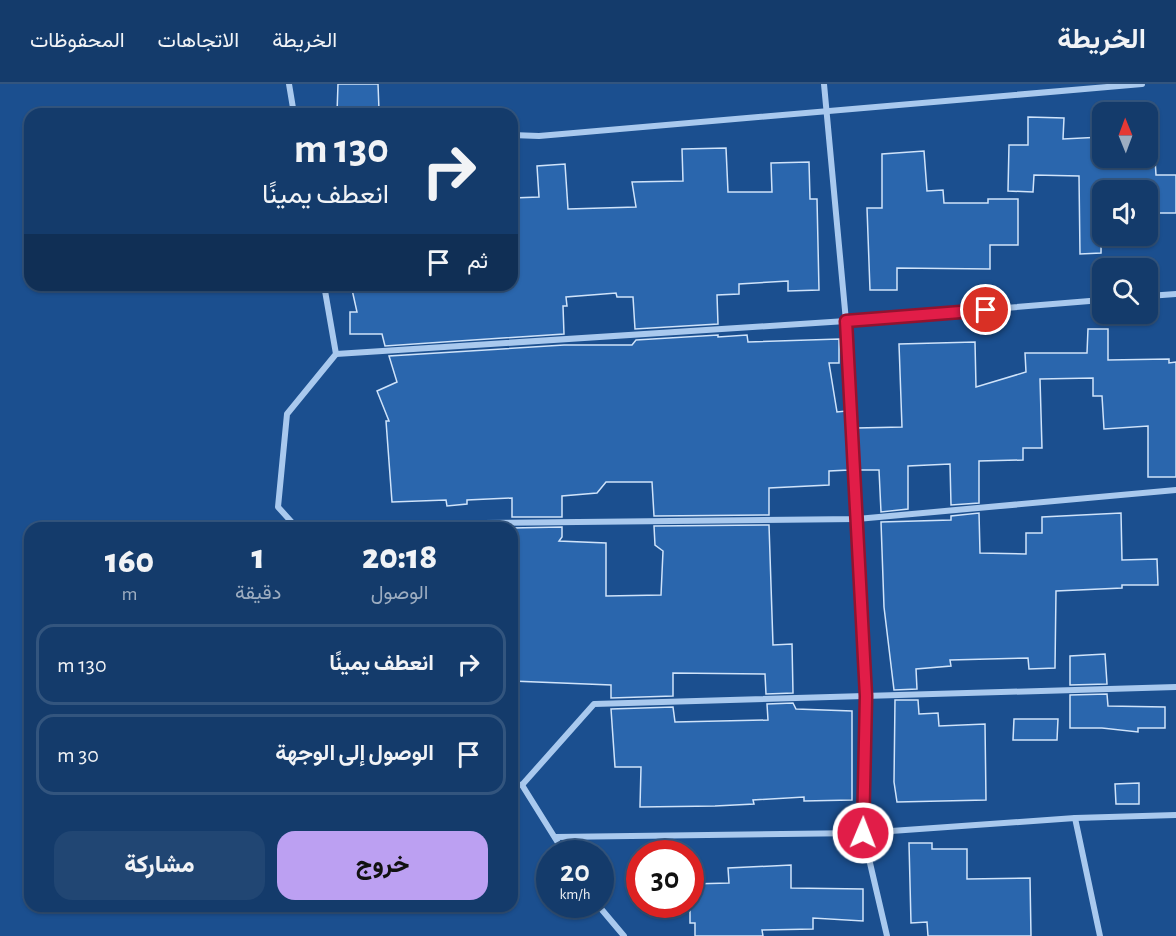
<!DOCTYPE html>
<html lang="ar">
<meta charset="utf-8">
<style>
body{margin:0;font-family:"Alegreya Sans",Vazirmatn,sans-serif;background:#214673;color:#f1f3f6;direction:rtl;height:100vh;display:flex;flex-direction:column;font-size:22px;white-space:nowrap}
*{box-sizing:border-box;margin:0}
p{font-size:20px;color:#9dadc1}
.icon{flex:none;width:33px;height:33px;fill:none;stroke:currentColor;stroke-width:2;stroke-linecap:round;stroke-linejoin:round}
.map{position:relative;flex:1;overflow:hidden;direction:ltr}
.sheet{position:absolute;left:24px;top:438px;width:494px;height:390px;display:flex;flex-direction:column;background:#143b6b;border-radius:18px;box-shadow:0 2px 4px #0004,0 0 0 2px #33557e;direction:rtl}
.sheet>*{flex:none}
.banner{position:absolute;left:24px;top:24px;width:494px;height:183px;border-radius:18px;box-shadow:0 2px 4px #0004,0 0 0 2px #33557e;direction:rtl;background:#143b6b;color:#f1f3f6;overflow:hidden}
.needle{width:39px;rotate:359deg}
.fabs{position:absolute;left:1092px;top:18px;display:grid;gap:12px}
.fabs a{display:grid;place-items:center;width:66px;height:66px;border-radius:12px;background:#143b6b;box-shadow:0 2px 4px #0004,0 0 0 2px #33557e;font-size:30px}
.speed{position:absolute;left:536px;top:756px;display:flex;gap:12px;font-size:30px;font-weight:700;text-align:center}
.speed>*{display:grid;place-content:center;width:78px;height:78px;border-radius:50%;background:#143b6b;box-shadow:0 2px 4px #0004,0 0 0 2px #33557e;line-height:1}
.speed small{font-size:15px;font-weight:400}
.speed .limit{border:9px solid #d22;background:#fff;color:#111}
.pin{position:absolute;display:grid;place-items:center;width:51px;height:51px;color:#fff;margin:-26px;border:3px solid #fff;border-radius:50%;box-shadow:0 2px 6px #0007}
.me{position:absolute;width:66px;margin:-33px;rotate:1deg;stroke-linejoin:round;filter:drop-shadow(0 0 4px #0008)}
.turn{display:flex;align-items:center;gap:21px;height:126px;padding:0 30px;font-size:27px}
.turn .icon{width:78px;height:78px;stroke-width:2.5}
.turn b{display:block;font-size:42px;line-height:51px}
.then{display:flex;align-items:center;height:57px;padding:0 30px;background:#0003;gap:12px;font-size:22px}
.eta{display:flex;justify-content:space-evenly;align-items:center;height:102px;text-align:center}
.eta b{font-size:36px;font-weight:800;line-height:42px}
.button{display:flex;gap:12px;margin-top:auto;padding:12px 30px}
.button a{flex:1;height:69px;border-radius:18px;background:#bca0f2;color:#111;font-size:24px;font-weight:800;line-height:69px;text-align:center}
.button a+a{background:#214673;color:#f1f3f6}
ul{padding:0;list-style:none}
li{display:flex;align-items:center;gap:18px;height:81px;margin:0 12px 9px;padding:0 18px;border:3px solid #33557e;border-radius:18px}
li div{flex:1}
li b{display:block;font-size:22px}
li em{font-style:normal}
header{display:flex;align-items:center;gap:36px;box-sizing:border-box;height:84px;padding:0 30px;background:#143b6b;border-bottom:2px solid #33557e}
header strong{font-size:28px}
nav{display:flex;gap:33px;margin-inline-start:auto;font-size:21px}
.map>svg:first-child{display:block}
</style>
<header>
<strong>الخريطة</strong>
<nav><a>الخريطة</a><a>الاتجاهات</a><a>المحفوظات</a></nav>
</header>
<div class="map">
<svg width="1176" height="852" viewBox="0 0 1176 852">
<rect width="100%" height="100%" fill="#1b4f8f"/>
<g fill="#2a66ad" stroke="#cfe3fa" stroke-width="1.5">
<path d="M338 0H378L379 26 337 29Z"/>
<path d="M1028 33 1064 34 1063 55 1102 53V74H1155L1156 91H1176V129H1148V98L1102 100 1101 169 1080 170 1079 92 1034 91 1033 108 1008 107 1009 61H1028Z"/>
<path d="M726 64 728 108H772L771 79 809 78 810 115H817L819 206 788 207V197L739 200V210L717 211 718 240 635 245 633 213H617L616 209 566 213 567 222H563L564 250 385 262 382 250H350V228H357L351 201H514L512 114 539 113 537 82 565 80 568 125 636 123 632 98 683 97 682 65Z"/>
<path d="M924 67 927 107 943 106 944 119H988V115H1018V161H990V185L897 184V206H870L867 124H882V70Z"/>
<path d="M1088 245H1108V276L1169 275V279L1176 278V393H1148V342L1104 345 1102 312H1093V294L1040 295 1042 364H1023V376L979 377V419L951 421 950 380 908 382V425L881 428 879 386H859L857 344 902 343 899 260 975 258 976 303 1026 288 1025 269H1087Z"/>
<path d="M718 251V253L747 251 748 258 839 255V279H829L837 328 846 327 849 386 829 387V401L769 404V431L654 432 652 398H606L597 409 562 412V433H512V414L467 416V420L447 422 446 416 392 418 386 337H389L377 307 397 298 389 272 564 261H632L636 256Z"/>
<path d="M979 429 980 469 1026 470V449H1042V433L1121 429 1122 476 1157 475 1158 501H1122V504L1056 507 1055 584 1029 585 1028 574 950 576 951 582 916 585 917 605 894 606 884 523 881 438 951 436V432Z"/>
<path d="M769 441 773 561 792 560 793 609 766 610 765 590 673 589V612L611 614V601L512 597V543H515L512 444 562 443V453L559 457 606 459V512L661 511 663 467 655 461 654 442Z"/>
<path d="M1105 570 1107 600 1070 601V572Z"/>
<path d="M1107 610 1108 622 1165 623V644H1138V648L1102 644H1070V611Z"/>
<path d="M895 616H918L919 630 938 629 939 642 985 640 986 716 897 718 894 698Z"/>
<path d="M793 619 796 625 852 627V716L804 717V713L753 716 754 720 715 722 640 723 641 683H615L611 625 673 623 675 638 768 636 767 620Z"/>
<path d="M1014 635H1058L1057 656H1013Z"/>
<path d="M1139 699V720H1116L1115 700Z"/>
<path d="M909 759H932V765H967V795L1030 794 1031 852H928L927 838 911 839Z"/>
<path d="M791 781V804L863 805V837L813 834V845L762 846 763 852H695V839H690V800L729 799 728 784Z"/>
</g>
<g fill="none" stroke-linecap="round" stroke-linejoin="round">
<g stroke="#a9c9ee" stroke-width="6">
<path d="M289 0 294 30"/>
<path d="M824 0 846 237 866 612 863 749 887 852"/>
<path d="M512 51 539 52 1142 0"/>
<path d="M1148 212 1176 210"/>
<path d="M336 270 846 237 1102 216"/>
<path d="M297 444 278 423 287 330 336 270 324 201"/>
<path d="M371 444 379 440 857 435 1176 406"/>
<path d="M512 700 522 701 565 770"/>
<path d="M522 701 594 620 1176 603"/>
<path d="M1075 734 1100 852"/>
<path d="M555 753 863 749 1075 734 1176 731"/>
<path d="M597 820 624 852"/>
</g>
</g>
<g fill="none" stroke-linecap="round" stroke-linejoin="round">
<defs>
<path id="route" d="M863 749 866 612 846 237 986 226"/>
</defs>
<use href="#route" stroke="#92132f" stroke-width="15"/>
<use href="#route" stroke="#e11d48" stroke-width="10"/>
</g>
</svg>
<div class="fabs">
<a><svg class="needle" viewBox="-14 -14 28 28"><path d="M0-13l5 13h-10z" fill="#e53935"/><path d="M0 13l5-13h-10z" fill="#9dadc1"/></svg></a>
<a><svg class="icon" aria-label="sound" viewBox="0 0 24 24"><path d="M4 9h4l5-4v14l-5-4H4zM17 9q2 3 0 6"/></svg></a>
<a><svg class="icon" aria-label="search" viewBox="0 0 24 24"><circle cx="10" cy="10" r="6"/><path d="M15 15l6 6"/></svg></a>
</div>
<div class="speed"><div>20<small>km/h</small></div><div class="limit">30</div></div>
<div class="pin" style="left:986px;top:226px;background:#d93025"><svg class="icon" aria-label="arrive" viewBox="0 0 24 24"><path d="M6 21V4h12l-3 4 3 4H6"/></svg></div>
<svg class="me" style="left:863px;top:749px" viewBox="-20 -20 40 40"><circle r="17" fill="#e11d48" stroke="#fff" stroke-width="3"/><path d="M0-11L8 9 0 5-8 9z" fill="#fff"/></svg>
<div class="banner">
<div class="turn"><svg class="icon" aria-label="right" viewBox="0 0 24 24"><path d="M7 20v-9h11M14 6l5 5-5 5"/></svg><div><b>130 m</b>انعطف يمينًا</div></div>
<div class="then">ثم<svg class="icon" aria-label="arrive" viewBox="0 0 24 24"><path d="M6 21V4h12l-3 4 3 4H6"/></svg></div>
</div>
<section class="sheet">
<div class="eta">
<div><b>20:18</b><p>الوصول</p></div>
<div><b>1</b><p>دقيقة</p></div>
<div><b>160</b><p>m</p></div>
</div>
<ul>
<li><svg class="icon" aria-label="right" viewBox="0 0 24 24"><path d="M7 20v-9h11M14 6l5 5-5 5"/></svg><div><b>انعطف يمينًا</b></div><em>130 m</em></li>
<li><svg class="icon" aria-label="arrive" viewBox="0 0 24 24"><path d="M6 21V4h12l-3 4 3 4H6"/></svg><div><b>الوصول إلى الوجهة</b></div><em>30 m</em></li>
</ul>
<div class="button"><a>خروج</a><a>مشاركة</a></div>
</section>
</div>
